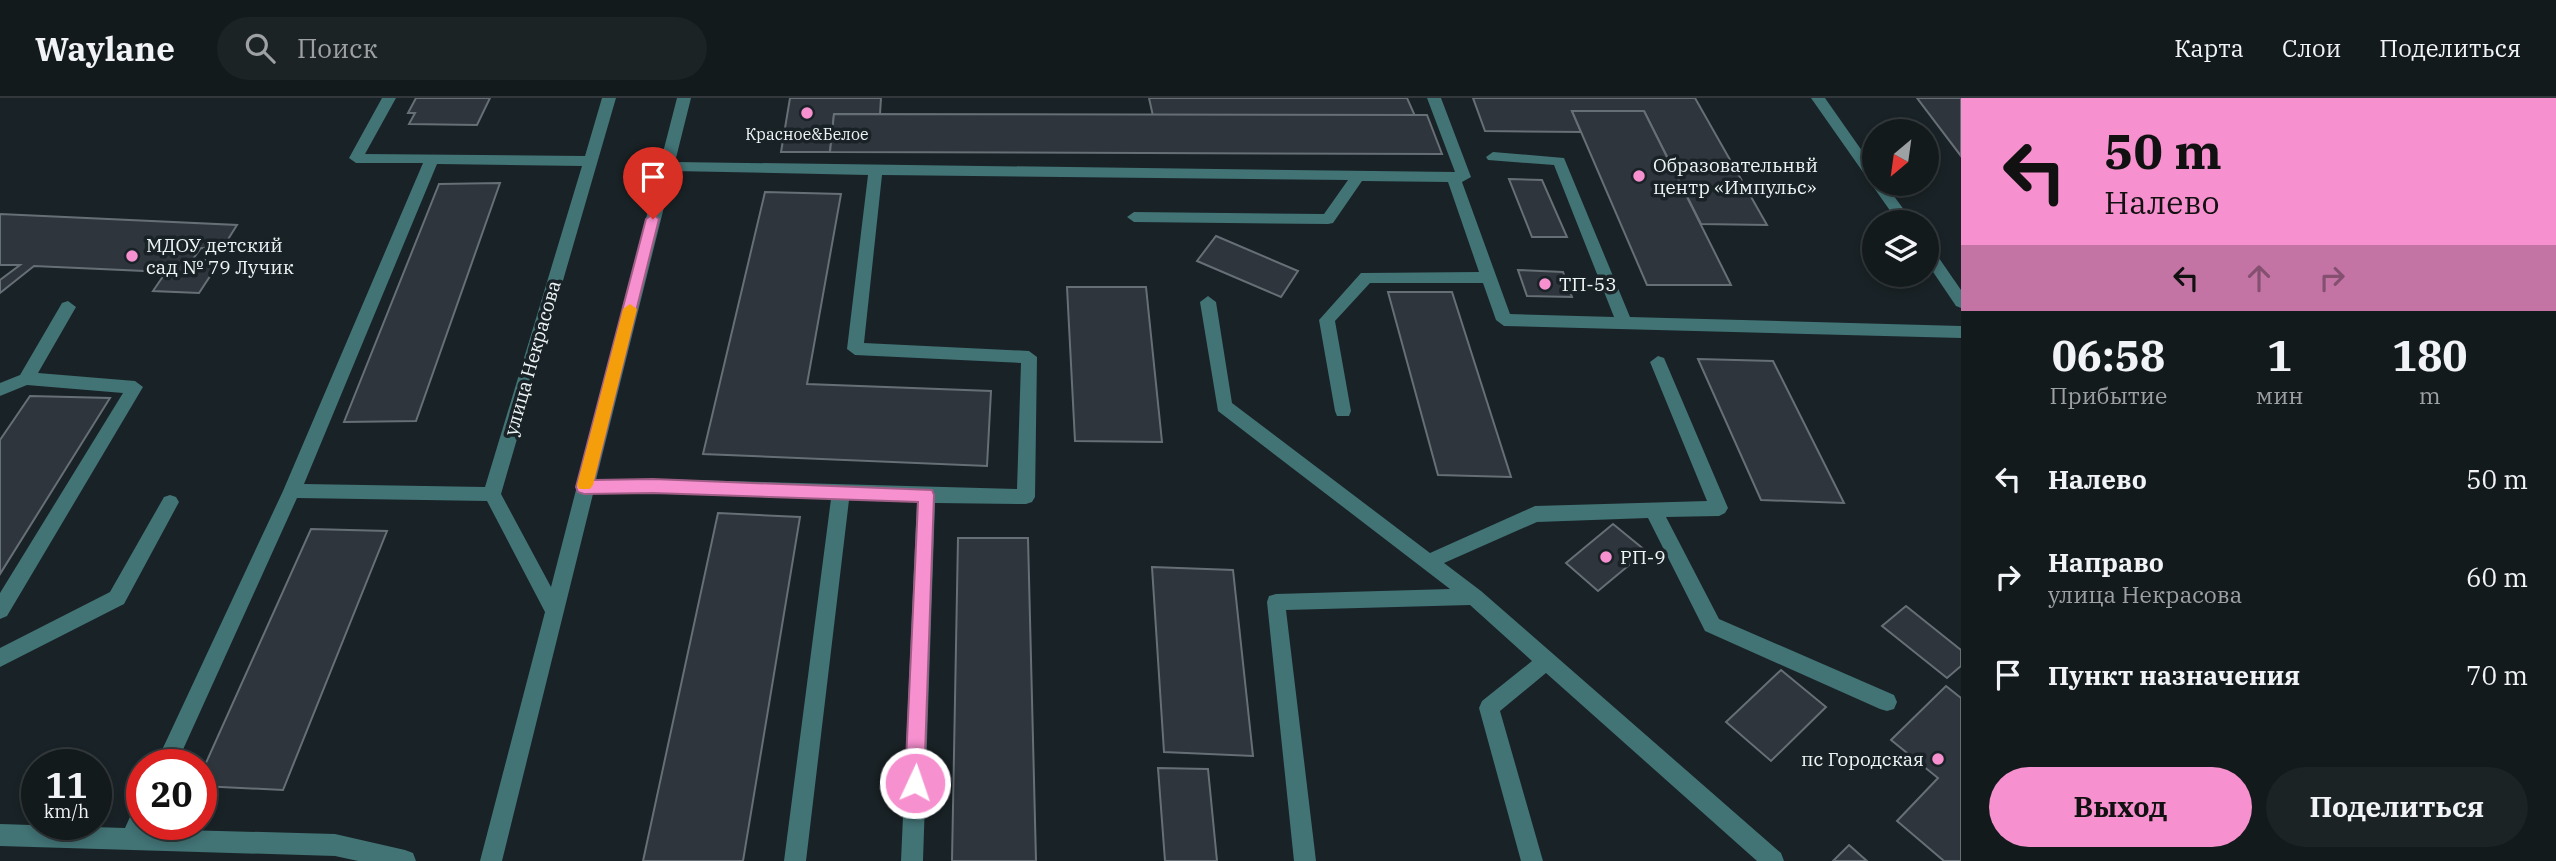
<!DOCTYPE html>
<html lang="ru">
<meta charset="utf-8">
<style>
body{margin:0;font-family:"IBM Plex Serif",serif;background:#1c2325;color:#f1f3f6;height:100vh;display:flex;flex-direction:column;font-size:26px;white-space:nowrap}
*{box-sizing:border-box;margin:0}
p{font-size:23px;color:#9da1a3}
.icon{flex:none;width:38px;height:38px;fill:none;stroke:currentColor;stroke-width:2;stroke-linecap:round;stroke-linejoin:round}
.map{position:relative;flex:1;overflow:hidden}
.sheet{display:flex;flex-direction:column;background:#131a1c;width:595px}
.sheet>*{flex:none}
.hud{background:#f690cf;color:#111;overflow:hidden}
.needle{width:46px;rotate:209deg}
.buttons{position:absolute;left:1862px;top:21px;display:grid;gap:14px}
.buttons a{display:grid;place-items:center;width:77px;height:77px;border-radius:50%;background:#131a1c;box-shadow:0 4px 10px #0003,0 0 0 2px #32383b;font-size:35px}
.speed{position:absolute;left:21px;top:651px;display:flex;gap:14px;font-size:35px;font-weight:700;text-align:center}
.speed>*{display:grid;place-content:center;width:91px;height:91px;border-radius:50%;background:#131a1c;box-shadow:0 4px 10px #0003,0 0 0 2px #32383b;line-height:1}
.speed small{font-size:18px;font-weight:400}
.speed .limit{border:10px solid #d22;background:#fff;color:#111}
.pin{position:absolute;display:grid;place-items:center;width:60px;height:60px;color:#fff;margin:-72px -30px;border-radius:50% 50% 50% 0;rotate:-45deg;box-shadow:0 0 7px #0007}
.pin .icon{rotate:45deg}
.me{position:absolute;width:77px;margin:-38px;rotate:3deg;stroke-linejoin:round;filter:drop-shadow(0 0 5px #0008)}
.turn{display:flex;align-items:center;gap:24px;height:147px;padding:0 28px;font-size:32px}
.turn .icon{width:91px;height:91px;stroke-width:2.5}
.turn b{display:block;font-size:49px;line-height:60px}
.lanes{display:flex;align-items:center;height:66px;padding:0 28px;background:#0003;justify-content:center;gap:35px;direction:ltr}
.lanes .off{opacity:.35}
.eta{display:flex;justify-content:space-evenly;align-items:center;height:119px;text-align:center}
.eta b{font-size:42px;font-weight:800;line-height:49px}
.cta{display:flex;gap:14px;margin-top:auto;padding:14px 28px}
.cta a{flex:1;height:80px;border-radius:42px;background:#f690cf;color:#111;font-size:28px;font-weight:800;line-height:80px;text-align:center}
.cta a+a{background:#1c2325;color:#f1f3f6}
ul{padding:0;list-style:none}
li{display:flex;align-items:center;gap:21px;height:98px;padding:0 28px}
li div{flex:1}
li b{display:block;font-size:26px}
li em{font-style:normal}
header{display:flex;align-items:center;gap:42px;box-sizing:border-box;height:98px;padding:0 35px;background:#131a1c;border-bottom:2px solid #32383b}
header strong{font-size:33px}
nav{display:flex;gap:38px;margin-inline-start:auto;font-size:24px}
.search{width:490px;height:63px;background:#1c2325;display:flex;align-items:center;gap:18px;box-sizing:border-box;padding:0 24px;border-radius:38px;color:#9da1a3;font-size:26px}
main{display:flex;flex:1;min-height:0}
.map>svg:first-child{display:block}
</style>
<header>
<strong>Waylane</strong>
<div class="search"><svg class="icon" aria-label="search" viewBox="0 0 24 24"><circle cx="10" cy="10" r="6"/><path d="M15 15l6 6"/></svg>Поиск</div>
<nav><a>Карта</a><a>Слои</a><a>Поделиться</a></nav>
</header>
<main>
<div class="map">
<svg width="1961" height="763" viewBox="0 0 1961 763">
<rect width="100%" height="100%" fill="#192226"/>
<g fill="#2e353c" stroke="#676f76" stroke-width="2">
<path d="M416 0H490L477 27 409 26 415 15H408Z"/>
<path d="M790 0H881L880 16H834L830 54H781Z"/>
<path d="M1149 0H1407L1415 18H1153Z"/>
<path d="M1473 0H1695L1767 127 1701 126 1644 13H1572L1581 34 1485 33Z"/>
<path d="M1917 0H1961V58Z"/>
<path d="M1572 13H1644L1731 187H1647Z"/>
<path d="M834 16 1427 17 1442 56 830 54Z"/>
<path d="M1509 81 1542 82 1567 139H1532Z"/>
<path d="M500 85 416 323 344 324 439 86Z"/>
<path d="M765 94 841 96 807 286 991 293 987 368 703 356Z"/>
<path d="M0 116 237 127 222 151 201 150 193 161 220 163 199 195 153 193 166 174 34 168 0 195V182L20 167H0Z"/>
<path d="M1216 138 1298 173 1281 199 1197 163Z"/>
<path d="M1518 172 1563 174 1572 199 1527 198Z"/>
<path d="M1067 189H1146L1162 344 1075 343Z"/>
<path d="M1388 194H1452L1511 379 1438 377Z"/>
<path d="M1698 261 1773 263 1844 405 1761 402Z"/>
<path d="M30 298 110 300 0 476V342Z"/>
<path d="M718 415 800 419 743 763H643Z"/>
<path d="M1613 426 1646 453 1598 493 1566 465Z"/>
<path d="M311 431 387 433 283 692 201 688V676Z"/>
<path d="M958 440H1028L1036 763H952Z"/>
<path d="M1152 469 1233 472 1253 658 1164 654Z"/>
<path d="M1906 508 1961 552V568L1947 580 1882 528Z"/>
<path d="M1781 572 1826 609 1771 663 1726 624Z"/>
<path d="M1946 588 1961 600V763H1944L1897 723 1938 680 1891 642Z"/>
<path d="M1158 670 1208 671 1217 763H1165Z"/>
<path d="M1849 747 1867 763H1833Z"/>
</g>
<g fill="none" stroke-linecap="round" stroke-linejoin="round">
<g fill="#427375" fill-rule="evenodd">
<path d="M382 0H396L365 56 585 58 602 0H616L501 396 551 489 677 0H691L675 64 1455 74 1427 0H1441L1471 79 1462 84 1510 216 1614 219 1554 67 1488 62 1486 59 1493 54 1564 60 1630 219 1961 228V240L1504 228 1496 222 1483 185H1370L1335 223 1351 313 1349 318H1337L1335 313 1319 222 1361 175 1479 174 1448 84 1362 83 1333 125 1328 126 1134 124 1127 119 1134 114 1324 116 1348 82 882 77 864 245 1029 253 1037 259 1035 399 1032 404 1026 406 935 405 923 763H901L917 404 849 402 806 763H784L831 401 653 395 593 396 502 763H480L545 514 487 403 297 400 176 667H155L283 393 423 65H356L349 60ZM437 66 582 68 485 389 304 386ZM673 73 868 77 847 251 855 257 1021 265 1017 391 653 381 596 382Z"/>
<path d="M1811 0H1825L1874 70V86H1885L1913 124H1898Z"/>
<path d="M1927 149 1932 150 1961 192V210L1956 208 1927 165Z"/>
<path d="M1208 198 1216 204 1232 305 1430 455 1535 408 1707 403 1650 264 1658 258 1664 260 1728 410 1725 415 1719 418 1666 419 1719 521 1894 597 1897 604 1894 611 1887 613 1880 611 1705 533 1648 420 1537 424 1444 465 1481 493 1781 755 1784 763H1757L1546 575 1500 613 1543 763H1521L1479 610 1482 603 1532 563 1470 507 1286 512 1316 763H1294L1267 504 1269 498 1276 496 1450 491 1218 313 1200 204Z"/>
<path d="M68 203 76 209 38 275 135 283 143 289 7 518 0 521V495L123 295 27 287 0 298V285L20 277 62 205Z"/>
<path d="M170 397 176 399 179 404 124 506 0 569V550L110 494 164 399Z"/>
<path d="M142 707V726H149L147 731 335 736 405 752 413 755 416 763H358L335 758 0 748V726L125 730 134 710Z"/>
</g>
</g>
<path fill="#f690cf" stroke="#a05e87" stroke-width="2" d="M653 116 659 121 594 382 653 381 932 392 934 397 924 685 921 691 915 694 908 691 905 685 918 404 653 395 584 396 578 394 576 389 646 121Z"/>
<path fill="#f59e0b" d="M630 206 637 211 593 387 590 391H579L577 387 623 211Z"/>
<g fill="#f690cf" stroke="#192226" stroke-width="2.5">
<circle cx="807" cy="15" r="7"/>
<circle cx="1639" cy="78" r="7"/>
<circle cx="132" cy="158" r="7"/>
<circle cx="1545" cy="186" r="7"/>
<circle cx="1606" cy="459" r="7"/>
<circle cx="1938" cy="661" r="7"/>
</g>
<g text-anchor="middle" dominant-baseline="central" stroke-width="7" stroke-linejoin="round" paint-order="stroke">
<g font-size="16" fill="#eff5f7" stroke="#192226">
<text x="807" y="36">Красное&amp;Белое</text>
</g>
<g font-size="19" fill="#eff5f7" stroke="#192226" text-anchor="start">
<text x="1653" y="67">Образовательнвй<tspan x="1653" dy="22">центр «Импульс»</tspan></text>
<text x="146" y="147">МДОУ детский<tspan x="146" dy="22">сад № 79 Лучик</tspan></text>
<text x="1559" y="186">ТП-53</text>
<text x="1620" y="459">РП-9</text>
<text x="1924" y="661" text-anchor="end">пс Городская</text>
</g>
<g font-size="19" fill="#eff5f7" stroke="#192226">
<text transform="translate(532 260) rotate(-74)">улица Некрасова</text>
</g>
</g>
</svg>
<div class="buttons">
<a><svg class="needle" viewBox="-14 -14 28 28"><path d="M0-13l5 13h-10z" fill="#e53935"/><path d="M0 13l5-13h-10z" fill="#9da1a3"/></svg></a>
<a><svg class="icon" aria-label="layers" viewBox="0 0 24 24"><path d="M12 4l9 5-9 5-9-5zM3 14l9 5 9-5"/></svg></a>
</div>
<div class="speed"><div>11<small>km/h</small></div><div class="limit">20</div></div>
<div class="pin" style="left:653px;top:121px;background:#d93025"><svg class="icon" aria-label="arrive" viewBox="0 0 24 24"><path d="M6 21V4h12l-3 4 3 4H6"/></svg></div>
<svg class="me" style="left:915px;top:685px" viewBox="-20 -20 40 40"><circle r="17" fill="#f690cf" stroke="#fff" stroke-width="3"/><path d="M0-11L8 9 0 5-8 9z" fill="#fff"/></svg>
</div>
<section class="sheet">
<div class="hud">
<div class="turn"><svg class="icon" aria-label="left" viewBox="0 0 24 24"><path d="M17 20v-9H6M10 6l-5 5 5 5"/></svg><div><b>50 m</b>Налево</div></div>
<div class="lanes"><svg class="icon" aria-label="left" viewBox="0 0 24 24"><path d="M17 20v-9H6M10 6l-5 5 5 5"/></svg><svg class="icon off" aria-label="ahead" viewBox="0 0 24 24"><path d="M12 20V5M6 11l6-6 6 6"/></svg><svg class="icon off" aria-label="right" viewBox="0 0 24 24"><path d="M7 20v-9h11M14 6l5 5-5 5"/></svg></div>
</div>
<div class="eta">
<div><b>06:58</b><p>Прибытие</p></div>
<div><b>1</b><p>мин</p></div>
<div><b>180</b><p>m</p></div>
</div>
<ul>
<li><svg class="icon" aria-label="left" viewBox="0 0 24 24"><path d="M17 20v-9H6M10 6l-5 5 5 5"/></svg><div><b>Налево</b></div><em>50 m</em></li>
<li><svg class="icon" aria-label="right" viewBox="0 0 24 24"><path d="M7 20v-9h11M14 6l5 5-5 5"/></svg><div><b>Направо</b><p>улица Некрасова</p></div><em>60 m</em></li>
<li><svg class="icon" aria-label="arrive" viewBox="0 0 24 24"><path d="M6 21V4h12l-3 4 3 4H6"/></svg><div><b>Пункт назначения</b></div><em>70 m</em></li>
</ul>
<div class="cta"><a>Выход</a><a>Поделиться</a></div>
</section>
</main>
